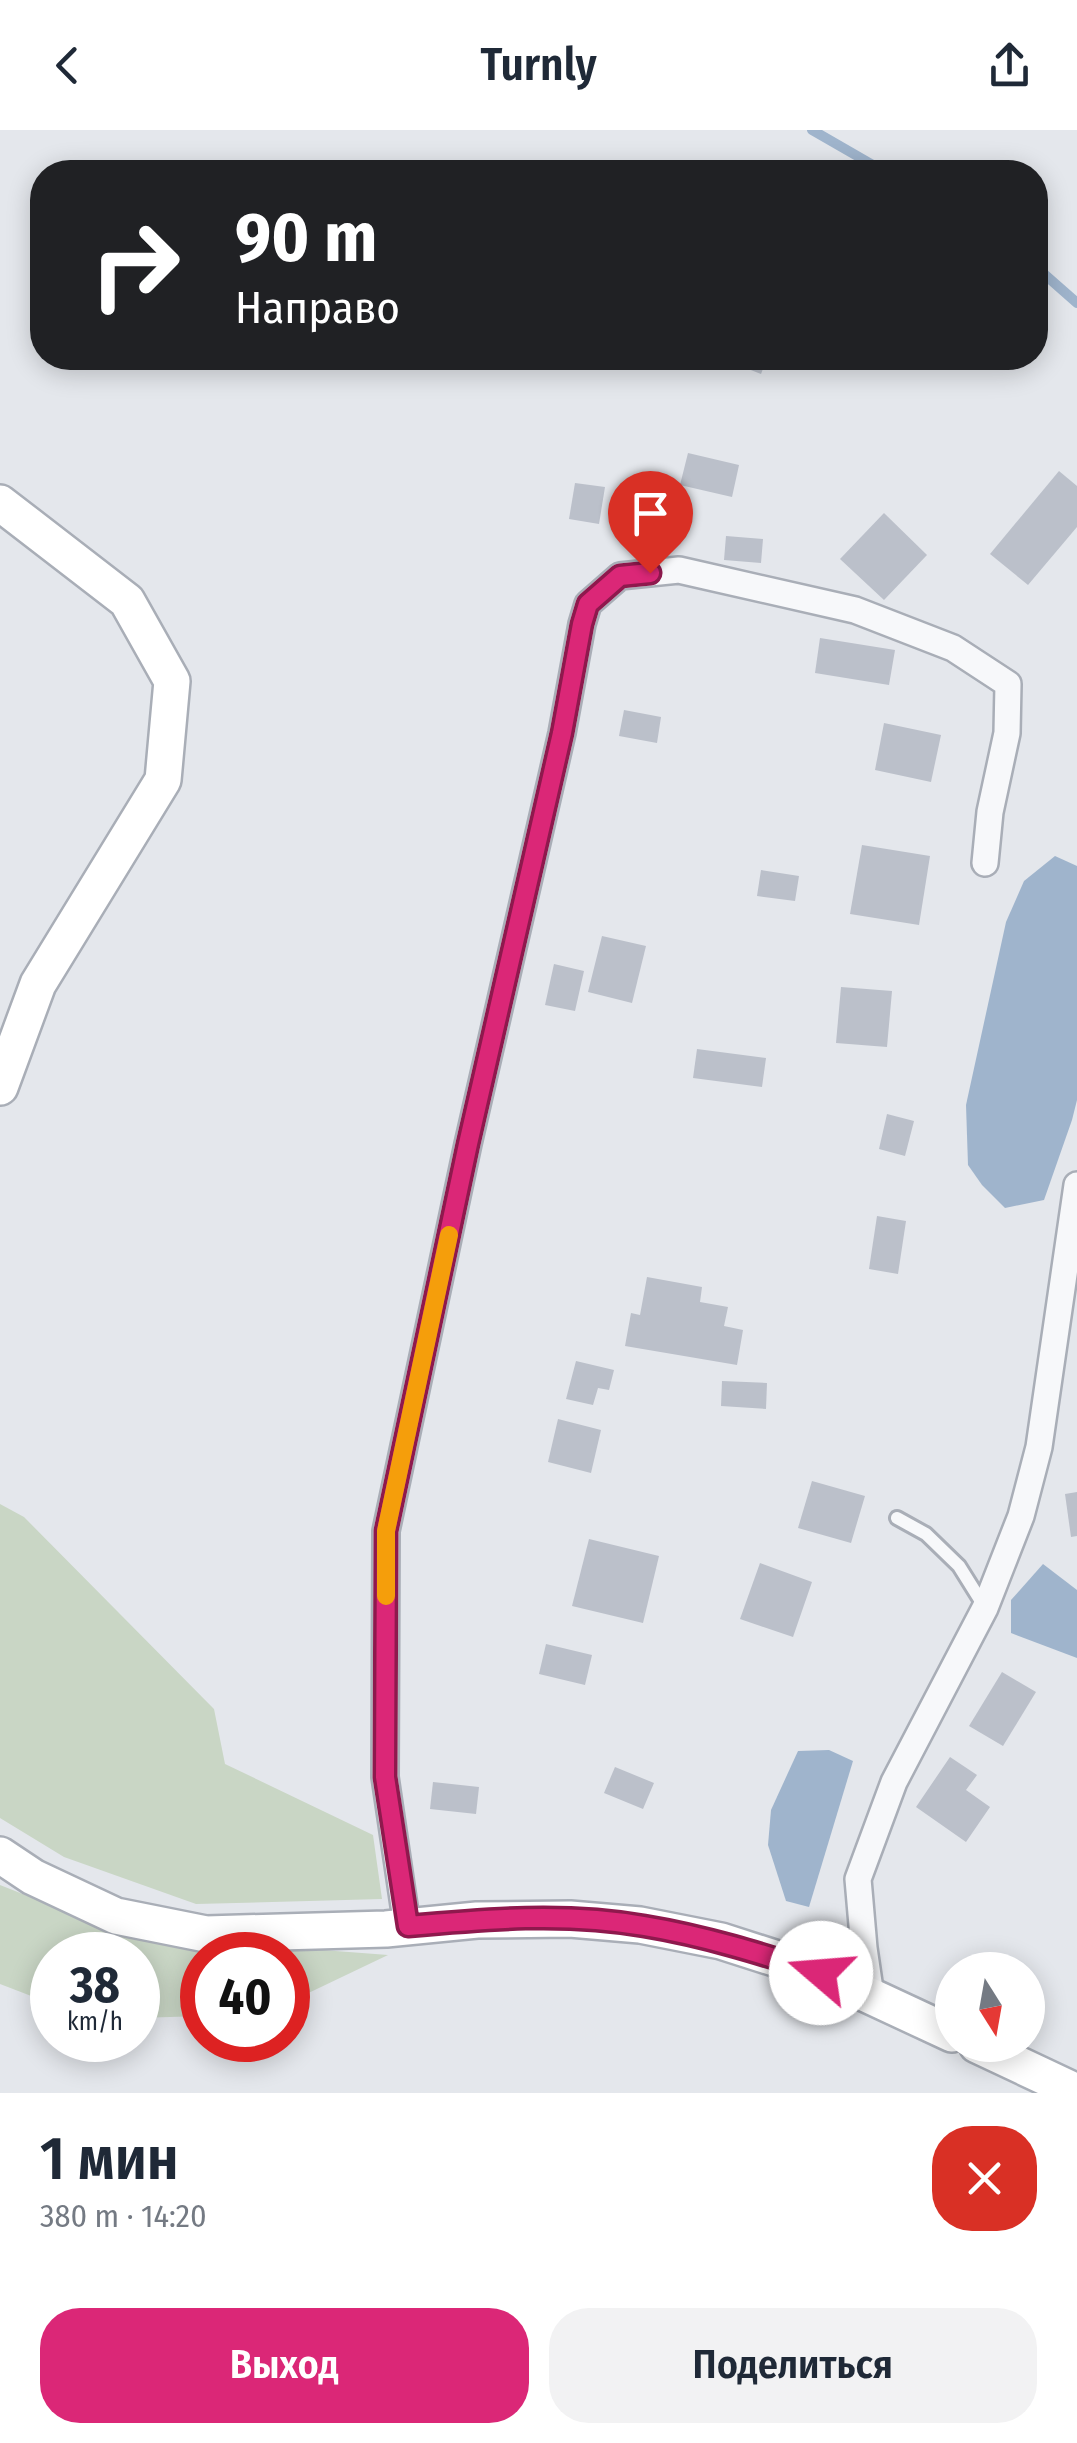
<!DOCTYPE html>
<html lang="ru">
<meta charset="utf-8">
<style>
body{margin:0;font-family:"Fira Sans Condensed",sans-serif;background:#f2f2f3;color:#1f2937;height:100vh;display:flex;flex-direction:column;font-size:38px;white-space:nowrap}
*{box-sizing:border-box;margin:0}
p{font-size:32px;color:#747a83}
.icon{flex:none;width:55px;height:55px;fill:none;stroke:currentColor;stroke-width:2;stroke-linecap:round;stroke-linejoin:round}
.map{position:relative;height:1963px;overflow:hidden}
.side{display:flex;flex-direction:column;background:#fff;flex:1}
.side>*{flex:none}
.guide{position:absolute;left:30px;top:30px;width:1018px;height:210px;border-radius:40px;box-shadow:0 5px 25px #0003;background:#202124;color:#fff;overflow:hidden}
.needle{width:65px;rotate:169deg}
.tools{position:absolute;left:935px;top:1822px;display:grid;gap:20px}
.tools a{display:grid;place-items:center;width:110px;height:110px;border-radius:50%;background:#fff;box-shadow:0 5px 25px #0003;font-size:50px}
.speed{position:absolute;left:30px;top:1802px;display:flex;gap:20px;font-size:50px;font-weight:700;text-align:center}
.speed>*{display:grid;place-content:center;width:130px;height:130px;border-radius:50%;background:#fff;box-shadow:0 5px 25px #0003;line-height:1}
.speed small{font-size:25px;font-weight:400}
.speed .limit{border:15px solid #d22;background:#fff;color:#111}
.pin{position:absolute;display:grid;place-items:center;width:85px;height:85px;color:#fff;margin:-102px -42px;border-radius:50% 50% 50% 0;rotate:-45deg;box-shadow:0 0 10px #0007}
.pin .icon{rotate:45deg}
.me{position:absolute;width:110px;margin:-55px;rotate:288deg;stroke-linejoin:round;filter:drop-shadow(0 0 8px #0008)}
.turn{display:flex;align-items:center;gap:35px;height:210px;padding:0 40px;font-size:45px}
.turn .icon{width:130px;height:130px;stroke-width:2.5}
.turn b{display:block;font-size:70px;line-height:85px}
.round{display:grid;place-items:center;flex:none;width:105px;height:105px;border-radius:40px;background:#f2f2f3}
.overview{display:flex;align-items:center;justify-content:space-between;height:170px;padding:0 40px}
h1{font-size:60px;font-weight:600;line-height:75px}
.button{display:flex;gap:20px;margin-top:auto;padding:20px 40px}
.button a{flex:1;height:115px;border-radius:40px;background:#db2777;color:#fff;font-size:40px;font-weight:600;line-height:115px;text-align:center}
.button a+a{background:#f2f2f3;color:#1f2937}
header{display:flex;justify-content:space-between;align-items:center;height:130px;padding:0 40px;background:#fff;font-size:45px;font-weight:600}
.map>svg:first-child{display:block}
</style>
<header><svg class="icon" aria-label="back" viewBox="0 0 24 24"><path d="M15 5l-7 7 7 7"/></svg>Turnly<svg class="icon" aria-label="share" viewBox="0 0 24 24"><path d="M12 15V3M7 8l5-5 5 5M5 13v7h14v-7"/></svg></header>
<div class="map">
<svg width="1077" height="1963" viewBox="0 0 1077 1963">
<rect width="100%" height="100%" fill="#e4e7ec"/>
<g fill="#c9d6c5">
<path d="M0 1374 24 1387 214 1579 225 1634 373 1705 382 1769 196 1774 64 1727 0 1688Z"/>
<path d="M0 1755 126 1805 388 1825 298 1868 288 1870V1825H202V1886L138 1888V1825H52V1874L0 1854Z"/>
</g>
<g fill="#9fb4cc">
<path d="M1055 726 1077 736V970L1072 990 1044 1070 1005 1078 982 1055 968 1035 966 975 1006 792 1024 751Z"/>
<path d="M1043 1434 1077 1460V1528L1011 1503V1470Z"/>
<path d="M829 1620 853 1631 809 1777 786 1771 768 1715 771 1680 798 1621Z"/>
</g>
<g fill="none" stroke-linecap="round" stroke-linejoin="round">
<g stroke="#9fb4cc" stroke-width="10">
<path d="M812 0 885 42"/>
<path d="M1035 136 1077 173"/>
</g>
</g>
<g fill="#bbc0ca">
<path d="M735 228H767L761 244 733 233Z"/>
<path d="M688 323 739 335 732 367 680 355Z"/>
<path d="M1059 341 1077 356V397L1028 455 990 424Z"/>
<path d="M575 353 605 357 599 394 569 389Z"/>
<path d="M884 383 927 425 884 470 840 429Z"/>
<path d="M726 406 763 409 761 433 724 430Z"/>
<path d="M820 508 895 520 889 555 815 543Z"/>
<path d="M624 580 661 587 657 613 619 606Z"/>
<path d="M884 593 941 605 931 652 875 640Z"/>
<path d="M862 715 930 726 919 795 850 784Z"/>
<path d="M761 740 799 746 795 771 757 766Z"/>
<path d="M602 806 646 816 632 873 588 862Z"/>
<path d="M554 834 584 841 575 881 545 875Z"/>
<path d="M841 857 892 861 887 917 836 913Z"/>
<path d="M697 919 766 928 762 957 693 948Z"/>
<path d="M887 984 914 991 905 1026 879 1019Z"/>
<path d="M877 1086 906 1091 898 1144 869 1139Z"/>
<path d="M647 1147 702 1157 700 1172 728 1177 724 1196 743 1200 737 1235 625 1216 631 1183 640 1185Z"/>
<path d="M576 1231 614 1240 609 1260 598 1258 593 1275 566 1269Z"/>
<path d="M722 1251 767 1253 766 1279 721 1276Z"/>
<path d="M558 1289 601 1300 591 1343 548 1332Z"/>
<path d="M812 1351 865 1366 851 1413 798 1398Z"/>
<path d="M1077 1362V1406L1071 1407 1065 1364Z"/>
<path d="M589 1409 659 1426 643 1493 572 1476Z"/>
<path d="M760 1433 812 1452 793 1507 740 1489Z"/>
<path d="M546 1514 592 1525 585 1555 539 1544Z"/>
<path d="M1002 1542 1036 1562 1003 1616 969 1596Z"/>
<path d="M950 1627 977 1645 966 1660 990 1677 966 1712 916 1677Z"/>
<path d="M615 1637 654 1653 643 1679 604 1663Z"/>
<path d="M433 1652 479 1657 476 1684 430 1679Z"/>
</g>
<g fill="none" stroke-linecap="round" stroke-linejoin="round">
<defs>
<path id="lane" d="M897 1388 926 1404 959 1436 984 1476"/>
<g id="street">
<path d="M407 1796 385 1647 386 1401 468 1014 562 603 582 494 588 474 620 446 679 440 855 480 953 518 1008 554 1007 603 990 682 985 733"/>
<path d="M871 1866 864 1818 858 1749 894 1652 985 1478 1021 1386 1039 1317 1077 1055"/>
</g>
<g id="secondary">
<path d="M0 373 127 471 172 551 163 650 38 854 0 957"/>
<path d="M0 1725 33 1747 116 1786 206 1804 386 1799 477 1790 570 1789 640 1795 721 1811 821 1843 952 1904"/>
<path d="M977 1915 1077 1962"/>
</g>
</defs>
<use href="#lane" stroke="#a9aeb7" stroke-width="18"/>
<use href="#street" stroke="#a9aeb7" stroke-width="30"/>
<use href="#secondary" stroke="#a9aeb7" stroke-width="40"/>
<use href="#lane" stroke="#f7f8fa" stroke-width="12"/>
<use href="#street" stroke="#f7f8fa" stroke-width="25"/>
<use href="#secondary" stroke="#fff" stroke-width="35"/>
</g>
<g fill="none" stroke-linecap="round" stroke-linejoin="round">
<defs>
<path id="route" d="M650 443 620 446 588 474 582 494 562 603 468 1014 386 1401 385 1647 408 1796C485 1789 566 1782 644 1796 705 1806 762 1824 821 1843"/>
</defs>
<use href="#route" stroke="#8e194d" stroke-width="25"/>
<use href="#route" stroke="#db2777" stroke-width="18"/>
<path stroke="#f59e0b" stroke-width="18" d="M386 1466V1401L449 1105"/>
</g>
</svg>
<div class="tools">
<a><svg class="needle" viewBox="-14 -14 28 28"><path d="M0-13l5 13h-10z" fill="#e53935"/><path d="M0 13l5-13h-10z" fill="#747a83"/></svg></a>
</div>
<div class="speed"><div>38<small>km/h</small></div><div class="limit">40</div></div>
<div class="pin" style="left:650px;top:443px;background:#d93025"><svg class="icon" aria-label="arrive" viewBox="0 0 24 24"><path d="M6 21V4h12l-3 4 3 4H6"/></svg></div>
<svg class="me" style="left:821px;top:1843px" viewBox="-20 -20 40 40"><circle r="19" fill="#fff"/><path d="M0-13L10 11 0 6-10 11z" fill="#db2777"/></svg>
<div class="guide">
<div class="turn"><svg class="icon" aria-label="right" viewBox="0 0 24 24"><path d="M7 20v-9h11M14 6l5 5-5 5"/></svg><div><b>90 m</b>Направо</div></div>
</div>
</div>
<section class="side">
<div class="overview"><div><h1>1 мин</h1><p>380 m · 14:20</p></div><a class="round" style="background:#d93025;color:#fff"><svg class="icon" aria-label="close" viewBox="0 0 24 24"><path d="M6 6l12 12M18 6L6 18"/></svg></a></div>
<div class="button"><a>Выход</a><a>Поделиться</a></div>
</section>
